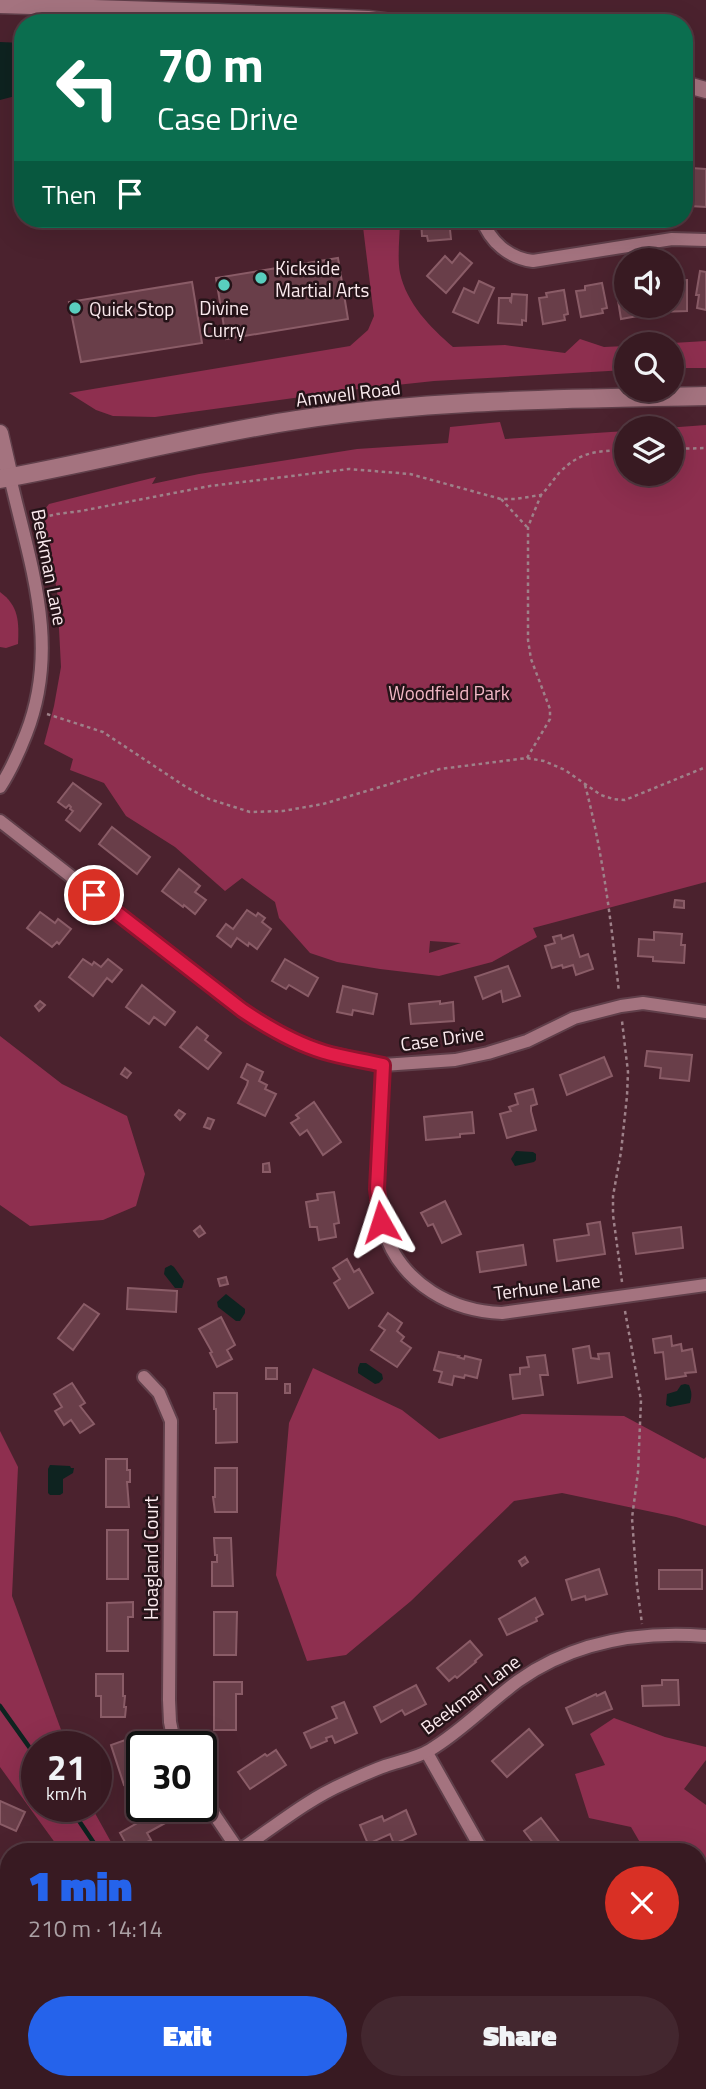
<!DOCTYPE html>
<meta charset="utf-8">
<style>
body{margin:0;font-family:"Titillium Web",sans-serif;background:#43272f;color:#f1f3f6;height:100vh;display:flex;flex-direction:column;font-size:26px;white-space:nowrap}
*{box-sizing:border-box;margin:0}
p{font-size:23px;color:#aba1a5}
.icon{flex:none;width:38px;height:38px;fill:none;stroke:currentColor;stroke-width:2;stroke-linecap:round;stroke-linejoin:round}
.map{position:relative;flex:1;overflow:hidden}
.details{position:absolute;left:0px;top:1843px;width:707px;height:247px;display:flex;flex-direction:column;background:#381a22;border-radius:28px 28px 0 0;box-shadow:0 7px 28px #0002,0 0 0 2px #523840}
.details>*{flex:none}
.guide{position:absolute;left:14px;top:14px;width:679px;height:214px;border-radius:28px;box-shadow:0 7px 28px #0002,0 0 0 2px #523840;background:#0b6e4f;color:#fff;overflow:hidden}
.fabs{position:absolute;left:614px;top:248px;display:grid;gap:14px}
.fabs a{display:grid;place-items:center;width:70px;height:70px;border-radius:50%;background:#381a22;box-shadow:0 7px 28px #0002,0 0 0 2px #523840;font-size:35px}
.speed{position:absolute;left:21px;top:1731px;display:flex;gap:14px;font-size:35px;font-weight:700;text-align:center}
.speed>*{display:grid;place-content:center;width:91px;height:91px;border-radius:50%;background:#381a22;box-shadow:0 7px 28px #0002,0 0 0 2px #523840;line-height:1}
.speed small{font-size:18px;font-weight:400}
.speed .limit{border:4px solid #111;border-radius:10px;background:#fff;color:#111}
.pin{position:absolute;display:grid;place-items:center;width:60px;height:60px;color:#fff;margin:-30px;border:4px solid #fff;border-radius:50%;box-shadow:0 2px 7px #0007}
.me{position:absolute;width:77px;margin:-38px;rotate:354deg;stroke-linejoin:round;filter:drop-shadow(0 0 5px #0008)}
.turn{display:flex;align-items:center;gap:24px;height:147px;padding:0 28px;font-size:32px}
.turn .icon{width:91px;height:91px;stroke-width:2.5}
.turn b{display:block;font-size:49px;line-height:60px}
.then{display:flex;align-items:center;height:66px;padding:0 28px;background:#0003;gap:14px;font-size:26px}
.round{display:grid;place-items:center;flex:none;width:74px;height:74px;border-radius:37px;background:#43272f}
.headline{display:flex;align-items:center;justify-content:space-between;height:119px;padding:0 28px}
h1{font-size:42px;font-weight:800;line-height:52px;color:#2563eb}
.button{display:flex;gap:14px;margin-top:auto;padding:14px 28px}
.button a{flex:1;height:80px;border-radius:42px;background:#2563eb;color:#fff;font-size:28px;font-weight:800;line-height:80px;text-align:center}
.button a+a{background:#43272f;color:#f1f3f6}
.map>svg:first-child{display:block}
</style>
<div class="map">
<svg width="706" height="2089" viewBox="0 0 706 2089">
<rect width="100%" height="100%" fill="#4b222e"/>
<g fill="#8e2f4f" fill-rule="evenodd">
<path d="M362 219H400C400 236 397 257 400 273 407 304 430 327 453 347L505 345 565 353 580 339 604 347 626 346V370L434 381 359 389 155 417 113 416 96 410 69 393 350 346 368 330 374 316Z"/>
<path d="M706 341V368H672V345H639Z"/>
<path d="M500 422 505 439 626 431V474H672V429H652L706 425V882L533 928 537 937 492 962 439 976 380 969 337 962 310 953 279 918 275 902 242 878 225 891 175 847 126 816 104 783 70 770 73 759 44 744 54 706 61 667 57 590 40 510 45 509 49 504 156 477 152 484 199 474 357 449 448 443 450 427ZM430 941 460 943H461L429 953Z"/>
<path d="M0 592C19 606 19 622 18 644L6 648 0 647Z"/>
<path d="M0 1036 62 1084 127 1116 145 1174 136 1206 103 1220 30 1226 0 1205Z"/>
<path d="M313 1368 402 1410 439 1439 522 1414 624 1416 704 1459 706 1457V1526L676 1517 562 1493 514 1501 411 1601 346 1655 307 1661 276 1575 289 1423Z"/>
<path d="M0 1431 18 1467 12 1596 67 1746H37V1806H91L116 1851H61L0 1767Z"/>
<path d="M614 1718 665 1737 706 1747V1760L684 1789 706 1805V1877L701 1861H698V1852L645 1851 631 1827 589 1818 575 1774 605 1765 590 1734Z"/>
<path d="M280 2081H499L504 2089H288Z"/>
</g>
<g fill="#0e2320">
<path d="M0 42 23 43V94L0 100Z"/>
<path d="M516 1151 533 1152 536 1154V1160L534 1162 515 1166 511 1159Z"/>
<path d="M171 1265 174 1267 184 1281 182 1288H175L164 1274 165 1268Z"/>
<path d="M226 1294 245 1309V1313L240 1321H236L218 1307 217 1302Z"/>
<path d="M360 1363H366L382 1374 383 1379 379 1383 375 1384 358 1373V1368Z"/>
<path d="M685 1384 689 1385C692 1393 692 1395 690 1403L670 1407 666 1405 667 1394 677 1391 681 1385Z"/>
<path d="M50 1465 70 1466 71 1468H74L73 1473 63 1479V1493L60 1495H50L48 1493V1469Z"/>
</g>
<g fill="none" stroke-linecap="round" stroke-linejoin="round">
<g stroke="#0e2320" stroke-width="4.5">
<path d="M0 1706 37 1758"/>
<path d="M69 1806 100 1852"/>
<path d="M311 2081 319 2089"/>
</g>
</g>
<g fill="#693e49" stroke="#8a5c67" stroke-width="2">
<path d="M691 168 706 169V207L690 206Z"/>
<path d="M421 219 449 220 451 239 428 241 427 236H422Z"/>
<path d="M524 219H543L526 225Z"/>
<path d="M460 253 472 263 446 293 427 276 445 256 452 263Z"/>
<path d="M338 258 348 319 226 339 216 278Z"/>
<path d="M700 271 706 272V310L697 308 699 295H696Z"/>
<path d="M672 273V281L687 280V311L659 312V306H672Z"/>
<path d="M479 281 494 288 478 323 453 312 464 288 474 293Z"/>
<path d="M192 282 202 343 81 362 69 302Z"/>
<path d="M602 283 607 308 602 309 603 313 581 317 576 291 585 290V286Z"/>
<path d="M626 287V306H648L649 314 621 319 616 288Z"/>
<path d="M564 290 568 314 564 315 565 320 543 324 539 298 547 297 546 293Z"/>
<path d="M512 294 527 295 526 321 522 320V325L498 323 499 298H510V301L511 302Z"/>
<path d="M73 783 101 804 80 831 66 820 73 811 70 809 71 807 69 805 66 808 58 802Z"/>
<path d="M112 827 150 857 137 874 99 844Z"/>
<path d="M179 869 200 886 195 892 206 900 195 914 184 905 183 907 162 891Z"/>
<path d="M675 900 684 901V908L674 907Z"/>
<path d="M247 910 256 916 258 913 265 918 262 922 271 929 257 949 249 943 248 946 237 938 231 947 217 936 226 924 233 929Z"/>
<path d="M40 912 55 923 58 919 71 929 59 944 57 942 52 947 27 928Z"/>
<path d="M654 932 682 934 681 945H685L684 963 653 961V957L638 956 639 939 654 940Z"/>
<path d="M561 935 562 939 573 935 580 957 588 954 593 969 576 975 573 965 563 968 562 965 552 968 545 946 555 943 553 937Z"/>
<path d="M83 959 92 965 94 962 101 967 108 959 122 970 112 982 107 978 93 996 69 977Z"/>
<path d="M285 959 318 978 308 996 289 985 286 989 272 981Z"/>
<path d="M508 966 520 996 503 1002 501 991 483 999 475 977Z"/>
<path d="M142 985 175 1012 165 1025 154 1017 149 1024 126 1007Z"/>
<path d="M343 986 377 994 373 1014 353 1010 352 1015 337 1012Z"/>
<path d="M40 1001 45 1005 39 1011 35 1006Z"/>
<path d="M440 1001V1004L453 1002 454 1021 411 1024 409 1004Z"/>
<path d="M197 1027 208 1036 205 1040 221 1053 208 1069 180 1047Z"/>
<path d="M647 1051 692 1055 689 1081 660 1078 661 1068 645 1066Z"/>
<path d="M604 1057 612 1076 567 1095 560 1075Z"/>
<path d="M247 1064 263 1072 259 1081 267 1085 265 1089 276 1094 265 1116 238 1103 247 1085 248 1081 241 1077Z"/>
<path d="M125 1068 131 1073 127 1078 121 1074Z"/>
<path d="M533 1089 537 1104 531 1106V1111L536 1130 507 1138 500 1114 511 1111 509 1107 518 1104 515 1094Z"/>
<path d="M314 1102 341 1142 323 1155 307 1130 300 1135 291 1123 299 1118 296 1115Z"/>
<path d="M179 1110 185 1114 180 1120 175 1115Z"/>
<path d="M472 1112 474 1133 460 1134V1137L426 1140 424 1117Z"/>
<path d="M208 1118 214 1120 210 1129 204 1127Z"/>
<path d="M269 1163 270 1172H263V1164Z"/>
<path d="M334 1192 339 1223 334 1224 336 1237 319 1240 317 1227H310L306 1202 318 1200 317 1194Z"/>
<path d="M445 1201 461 1234 442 1243 433 1224 428 1226 421 1213Z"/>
<path d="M600 1222 605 1254 557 1261 554 1240 589 1235 587 1224Z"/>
<path d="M200 1226 205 1233 199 1237 194 1231Z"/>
<path d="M681 1227 683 1248 636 1254 633 1233Z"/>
<path d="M523 1245 526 1265 480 1272 477 1252Z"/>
<path d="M347 1259 354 1272 359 1269 373 1293 349 1308 334 1283 340 1279 333 1268Z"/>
<path d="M226 1277 228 1284 220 1286 218 1279Z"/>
<path d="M128 1288 177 1291 176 1312 127 1309Z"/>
<path d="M84 1304 99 1314 73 1350 58 1338Z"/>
<path d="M388 1313 402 1323 397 1331 404 1337 401 1341 411 1348 397 1367 371 1350 385 1330 379 1326Z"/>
<path d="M221 1317 235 1345 227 1350 232 1359 217 1367 210 1353 212 1352 199 1329Z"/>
<path d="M671 1336 672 1346 681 1344 682 1351 692 1349 696 1372 685 1373 686 1376 666 1379 663 1352 655 1353 653 1339Z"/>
<path d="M589 1346 591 1358 599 1359 598 1354 609 1353 612 1377 578 1383 573 1349Z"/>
<path d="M439 1352 459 1356 458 1357 464 1359 465 1356 481 1360 477 1378 465 1375 464 1378 454 1376 452 1385 439 1382 442 1372 434 1370Z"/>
<path d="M545 1355 548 1375H540L543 1395 513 1399 510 1375 520 1374V1368L529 1367 527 1357Z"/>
<rect x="266" y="1368" width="11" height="11"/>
<path d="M72 1383 85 1403 80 1406 94 1424 80 1433 71 1420 64 1425 55 1411 62 1407 54 1394Z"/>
<rect x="285" y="1384" width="5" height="9"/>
<path d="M214 1393H237V1442L216 1443V1409H214Z"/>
<path d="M106 1459H127V1470H130V1482H127L129 1507H106Z"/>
<path d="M215 1468H237V1512H215L213 1497H215Z"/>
<rect x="107" y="1530" width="21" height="49"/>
<path d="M214 1538H231L233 1586H212V1562H217V1555H215Z"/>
<path d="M525 1557 528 1562 522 1566 519 1561Z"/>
<path d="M599 1569 607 1594 586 1600 585 1596 572 1600 566 1580Z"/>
<rect x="659" y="1570" width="43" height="19"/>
<path d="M535 1598 543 1614 536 1618 537 1621 507 1635 499 1619Z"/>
<path d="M133 1602V1617H128V1651H107V1603Z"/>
<path d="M214 1612H237L236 1655H214Z"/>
<path d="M470 1641 482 1655 475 1661 476 1662 457 1678 455 1676 449 1681 437 1668Z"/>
<path d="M96 1674H123V1696H125L124 1707H126L125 1717H101V1696H96Z"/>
<path d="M662 1680H678L679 1705 643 1706 642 1686 662 1685Z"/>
<path d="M214 1682H242V1694H236V1730H214Z"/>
<path d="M416 1685 426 1704 405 1715 402 1710 381 1722 374 1707Z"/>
<path d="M605 1692 612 1709 573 1724 566 1708 596 1694 597 1696Z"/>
<path d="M344 1702 357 1733 335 1743 332 1736 326 1738 327 1741 311 1748 304 1733 337 1718 332 1707Z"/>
<path d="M529 1729 543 1745 507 1777 492 1761Z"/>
<path d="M128 1739 131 1748 133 1747 142 1779 124 1785 111 1745Z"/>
<path d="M276 1750 286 1765 250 1789 238 1772 265 1754 267 1756Z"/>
<path d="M0 1801 25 1812 16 1831 0 1824Z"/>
<path d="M160 1810 167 1822 147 1833 151 1840 130 1851 120 1833Z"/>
<path d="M406 1810 416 1834 394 1844 390 1834 368 1844 360 1825 382 1816 384 1821Z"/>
<path d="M541 1818 567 1852H540L524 1831Z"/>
<path d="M698 2040 703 2041 700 2066H698Z"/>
</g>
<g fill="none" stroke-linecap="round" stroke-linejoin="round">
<defs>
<g id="minor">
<path d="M482 219C490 242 509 258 533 261L672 239 706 240"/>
<path d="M0 787C11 770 19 752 26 734 61 645 30 565 10 477"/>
<path d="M0 821 242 1010 288 1038 324 1052 383 1065 455 1060 488 1053 527 1041 574 1018 621 1006 643 1003 706 1012"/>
<path d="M383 1065C382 1091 381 1118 379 1145 376 1204 376 1256 432 1292 454 1306 476 1312 502 1313L706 1285"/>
<path d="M144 1377 159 1393 171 1421 169 1700 170 1722 175 1746"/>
<path d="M427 1753 483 1852"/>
<path d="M201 1795 239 1851"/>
<path d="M237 1852C273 1828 306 1800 345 1783 358 1777 371 1771 385 1766 399 1761 417 1758 430 1750 462 1731 488 1703 518 1681 573 1642 640 1631 706 1636"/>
<path d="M0 1879 9 1882"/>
<path d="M698 1994H706"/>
</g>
<g id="tertiary">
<path d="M0 5 218 12 368 19 398 23"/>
<path d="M684 84 706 90"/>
<path d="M0 433 10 477"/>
</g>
<path id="secondary" d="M0 479C99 461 198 435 297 420 433 399 570 399 706 396"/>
</defs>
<use href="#minor" stroke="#603f4a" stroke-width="16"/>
<use href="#tertiary" stroke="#603f4a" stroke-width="19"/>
<use href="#secondary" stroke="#603f4a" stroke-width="21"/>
<g stroke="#9e8189" stroke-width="2.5" stroke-dasharray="3.5 3.5" stroke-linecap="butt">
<path d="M672 449 706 448"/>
<path d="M501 499 527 527"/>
<path d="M36 519 57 514 81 511 210 486 349 469 410 474 501 499H515L541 495C548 488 553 480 559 473 580 451 598 451 626 450"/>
<path d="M47 714 103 732 186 787 209 799 250 812 283 811 323 804 440 769 527 758 544 761 565 770 601 795 613 799 625 800 706 767"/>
<path d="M527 758 550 719V709L531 659 528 640V527L541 495"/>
<path d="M585 785C603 853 611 922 619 992"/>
<path d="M622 1282 613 1215V1196L621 1152 627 1096 628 1072 622 1021"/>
<path d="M625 1311 641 1400 638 1472 632 1518 637 1586 642 1624"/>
</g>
<use href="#minor" stroke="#a4737f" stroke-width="12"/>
<use href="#tertiary" stroke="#a4737f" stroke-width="16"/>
<use href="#secondary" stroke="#a4737f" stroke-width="18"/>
</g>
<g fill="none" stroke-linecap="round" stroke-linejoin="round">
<defs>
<path id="route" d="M94 895 242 1010C267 1027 294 1043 324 1052 343 1058 363 1060 383 1065L377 1189 381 1222"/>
</defs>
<use href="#route" stroke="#92132f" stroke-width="18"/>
<use href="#route" stroke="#e11d48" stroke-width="12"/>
</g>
<g fill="#59cebe" stroke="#251318" stroke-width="2.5">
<circle cx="261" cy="278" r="7"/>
<circle cx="224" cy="285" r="7"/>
<circle cx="75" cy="308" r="7"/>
</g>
<g text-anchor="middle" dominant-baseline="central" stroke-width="5" stroke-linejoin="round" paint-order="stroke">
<g font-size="19" fill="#fbeaee" stroke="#251318" text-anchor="start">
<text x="275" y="267">Kickside<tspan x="275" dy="22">Martial Arts</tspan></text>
<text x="224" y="307" text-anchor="middle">Divine<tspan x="224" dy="22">Curry</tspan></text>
<text x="89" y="308">Quick Stop</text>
</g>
<g font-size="19" fill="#fbeaee" stroke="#251318">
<text transform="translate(348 393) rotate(-7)">Amwell Road</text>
<text transform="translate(50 567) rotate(79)">Beekman Lane</text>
<text transform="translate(442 1038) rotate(-8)">Case Drive</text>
<text transform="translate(547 1286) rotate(-7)">Terhune Lane</text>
<text transform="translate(150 1558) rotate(-90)">Hoagland Court</text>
<text transform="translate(470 1694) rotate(-37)">Beekman Lane</text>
</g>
<g font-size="19" fill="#f2b8c5" stroke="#251318">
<text x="449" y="692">Woodfield Park</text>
</g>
</g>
</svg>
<div class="fabs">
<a><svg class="icon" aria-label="sound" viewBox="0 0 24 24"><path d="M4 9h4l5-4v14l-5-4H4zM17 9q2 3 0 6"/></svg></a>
<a><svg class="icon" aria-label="search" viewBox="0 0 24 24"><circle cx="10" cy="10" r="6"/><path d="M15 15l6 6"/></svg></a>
<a><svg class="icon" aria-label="layers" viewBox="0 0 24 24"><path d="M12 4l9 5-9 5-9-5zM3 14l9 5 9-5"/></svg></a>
</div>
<div class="speed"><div>21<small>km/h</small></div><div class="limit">30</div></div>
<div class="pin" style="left:94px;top:895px;background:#d93025"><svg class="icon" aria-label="arrive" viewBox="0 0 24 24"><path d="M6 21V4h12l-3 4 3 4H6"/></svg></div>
<svg class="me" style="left:381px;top:1222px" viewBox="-20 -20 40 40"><path d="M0-17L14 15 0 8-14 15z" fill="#e11d48" stroke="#fff" stroke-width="4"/></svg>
<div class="guide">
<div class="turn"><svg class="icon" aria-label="left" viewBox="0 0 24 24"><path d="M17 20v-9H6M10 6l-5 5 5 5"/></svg><div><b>70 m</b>Case Drive</div></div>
<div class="then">Then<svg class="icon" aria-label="arrive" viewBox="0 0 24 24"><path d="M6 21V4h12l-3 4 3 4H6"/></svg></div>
</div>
<section class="details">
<div class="headline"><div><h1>1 min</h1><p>210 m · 14:14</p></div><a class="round" style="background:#d93025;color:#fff"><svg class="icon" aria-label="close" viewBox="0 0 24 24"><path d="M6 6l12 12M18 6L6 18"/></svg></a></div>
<div class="button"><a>Exit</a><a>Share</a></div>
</section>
</div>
